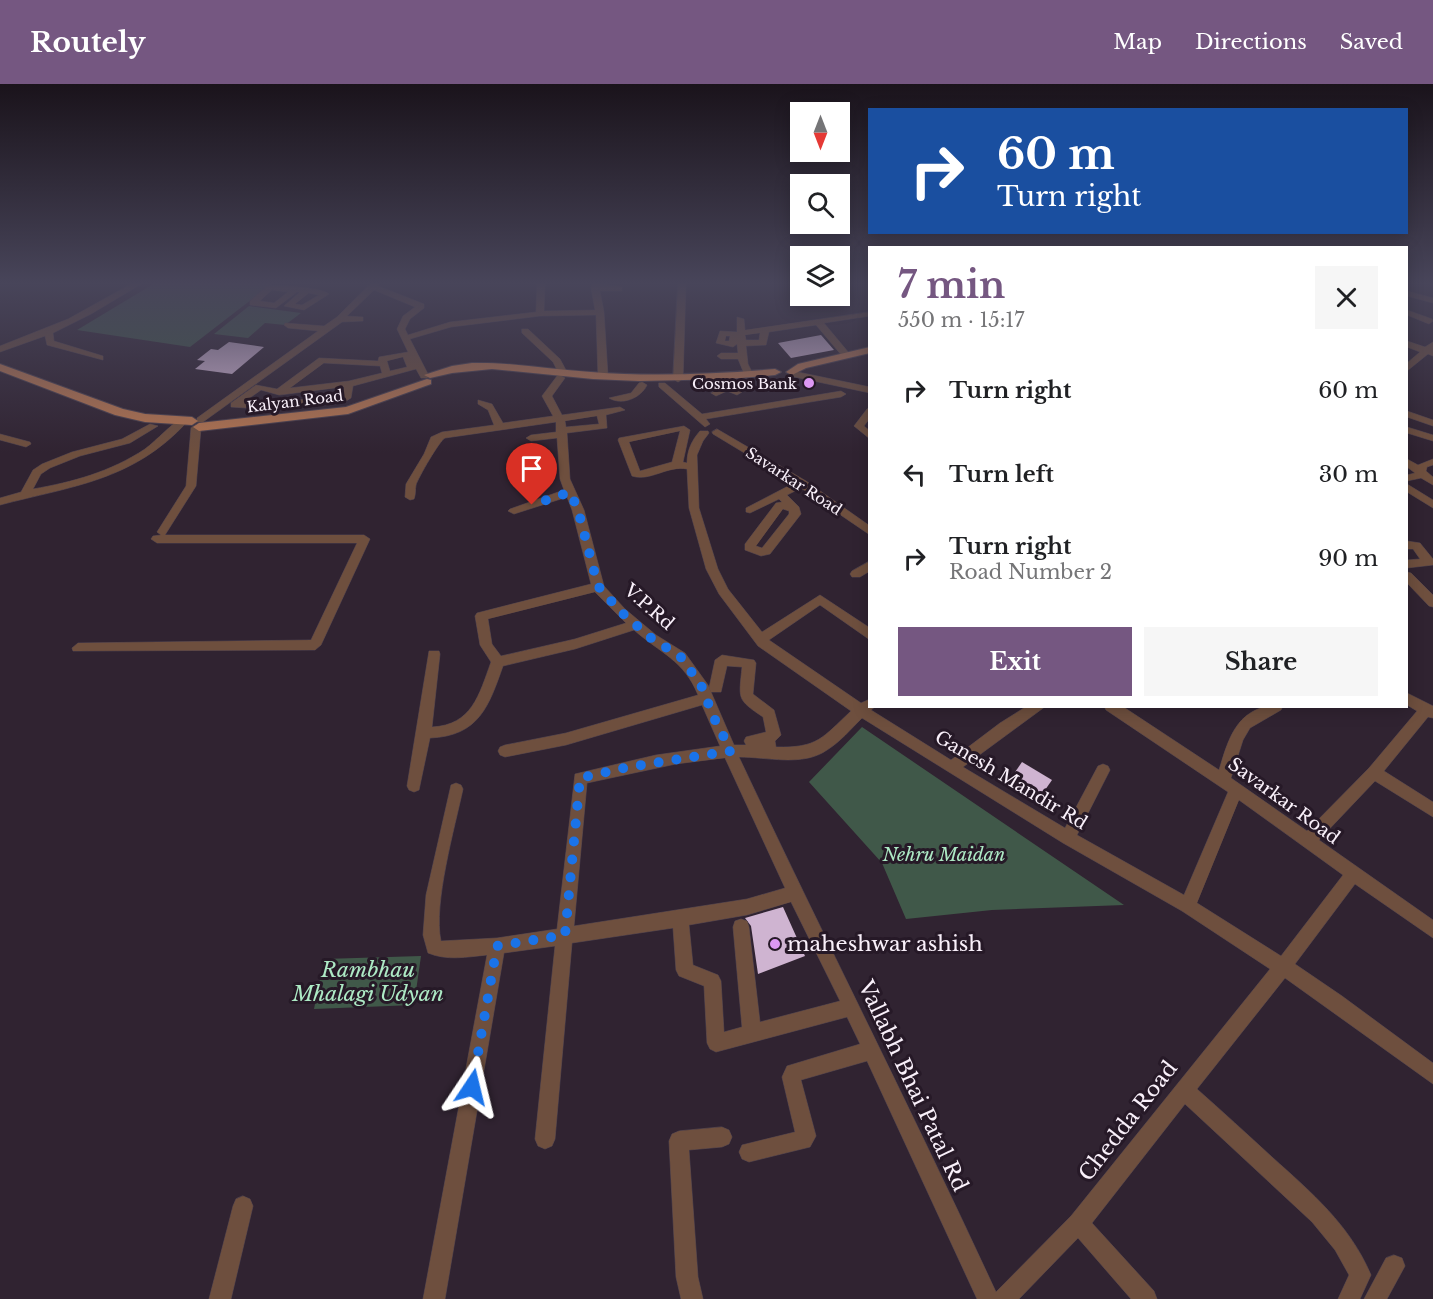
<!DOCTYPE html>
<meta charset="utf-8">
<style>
body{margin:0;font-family:"Libre Baskerville",serif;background:#f6f6f6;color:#202124;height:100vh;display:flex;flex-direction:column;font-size:22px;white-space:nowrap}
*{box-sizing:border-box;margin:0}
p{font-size:20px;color:#757577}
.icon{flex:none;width:33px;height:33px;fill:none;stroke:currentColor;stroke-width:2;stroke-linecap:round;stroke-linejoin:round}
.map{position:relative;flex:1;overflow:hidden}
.sheet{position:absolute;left:868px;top:162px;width:540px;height:462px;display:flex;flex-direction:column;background:#fff;border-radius:0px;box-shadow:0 3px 15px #0003}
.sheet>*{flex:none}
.banner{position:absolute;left:868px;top:24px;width:540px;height:126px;border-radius:0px;box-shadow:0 3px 15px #0003;background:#1a4fa0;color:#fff;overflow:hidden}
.needle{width:39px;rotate:180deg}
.controls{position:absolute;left:790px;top:18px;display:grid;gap:12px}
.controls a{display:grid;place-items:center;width:60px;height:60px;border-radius:0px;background:#fff;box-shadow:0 3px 15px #0003;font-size:30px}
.pin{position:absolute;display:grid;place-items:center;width:51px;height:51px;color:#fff;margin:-62px -26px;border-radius:50% 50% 50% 0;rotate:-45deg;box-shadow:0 0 6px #0007}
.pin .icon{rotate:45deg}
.me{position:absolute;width:66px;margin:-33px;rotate:10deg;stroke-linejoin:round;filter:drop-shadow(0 0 4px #0008)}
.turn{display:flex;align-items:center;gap:21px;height:126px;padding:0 30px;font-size:27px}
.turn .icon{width:78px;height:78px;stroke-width:2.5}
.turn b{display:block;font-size:42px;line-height:51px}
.round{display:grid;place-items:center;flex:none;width:63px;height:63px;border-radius:0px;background:#f6f6f6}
.headline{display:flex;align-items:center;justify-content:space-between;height:102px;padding:0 30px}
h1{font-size:36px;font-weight:800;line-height:45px;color:#755781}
.button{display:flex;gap:12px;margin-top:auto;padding:12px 30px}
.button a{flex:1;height:69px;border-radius:0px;background:#755781;color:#fff;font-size:24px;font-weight:800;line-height:69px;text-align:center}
.button a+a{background:#f6f6f6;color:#202124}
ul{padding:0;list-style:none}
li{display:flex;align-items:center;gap:18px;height:84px;padding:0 30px}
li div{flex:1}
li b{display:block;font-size:22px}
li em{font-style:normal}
header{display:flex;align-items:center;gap:36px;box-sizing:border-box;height:84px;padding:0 30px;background:#755781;color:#fff}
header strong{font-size:28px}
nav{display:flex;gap:33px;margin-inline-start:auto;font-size:21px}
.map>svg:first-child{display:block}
</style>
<header>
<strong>Routely</strong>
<nav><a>Map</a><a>Directions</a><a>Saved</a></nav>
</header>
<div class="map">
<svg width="1433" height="1215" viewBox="0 0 1433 1215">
<rect width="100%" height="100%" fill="#302331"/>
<g fill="#405849">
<path d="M155 199H273L190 263 77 246Z"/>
<path d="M249 222 301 229 285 241 265 239 248 254 214 250Z"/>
<path d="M862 643 1124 821 992 826 906 835 882 779 809 698Z"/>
<path d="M421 872 414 921 314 925 324 875Z"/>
</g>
<g fill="#cfb4d1">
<path d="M821 251 834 266 791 274 778 259Z"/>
<path d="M229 258 264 263 232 290 195 285 205 277 197 276 211 265 218 266Z"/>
<path d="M1022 678 1052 696 1036 719 1006 701Z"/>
<path d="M783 823 805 872 758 890 751 842 745 834Z"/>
</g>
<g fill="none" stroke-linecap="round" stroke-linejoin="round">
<defs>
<g id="minor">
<path d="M133 199H143L91 230 53 249 54 257 103 272V276L47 261 45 252 0 268V262L68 235Z"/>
<path d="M371 199H380L378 202 424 220V224L410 235 405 245 408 251 450 238 536 228 537 199H545L544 227 595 226 591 204 593 199 622 203V207H600L604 228 608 292 603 295 598 292 596 231 540 232 451 243 410 255 429 292 427 294H421L416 285 353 302 351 314 346 317 262 325 231 323V319L256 301 277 305 319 274 378 277 379 273 408 268 397 245 403 232 415 223 374 206 347 232 363 233V237L342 238 203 338H197V334L318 247 288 244 284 241 285 239 324 242 337 233ZM403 273 407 283 390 287 387 277ZM324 279 380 282 382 289 349 297 290 304ZM344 303 342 312 262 319 244 318 261 306 279 311Z"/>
<path d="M678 199H686L683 295 678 298 673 295Z"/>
<path d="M1428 199H1433V202Z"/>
<path d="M267 202C279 201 321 203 329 210L304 226 284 222 300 208H297L276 224 250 221V217ZM272 206 288 208 274 219 260 217ZM309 209 319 211 302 221 295 220Z"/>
<path d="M1407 207 1433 214V219L1407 212Z"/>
<path d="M1407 226 1432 235 1433 237 1429 240 1407 231Z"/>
<path d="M870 228V232L824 239 849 269V273H843L816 241 769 248 766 261 746 262 748 280 753 290 751 292H745L738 275H721L717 272 721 269H738L737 260 733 263 716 259 720 247 737 248V233L744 235 745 246ZM760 249 759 256H746L745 251ZM726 252H730L729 257H725Z"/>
<path d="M522 245H528L560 275 567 288 565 290H559L553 278 522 249Z"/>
<path d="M1407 257 1425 263 1433 258V272L1428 270 1407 287V279L1420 268 1407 263Z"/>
<path d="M793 287 870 303V309L790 292 788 290Z"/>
<path d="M560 291 565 294 552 312 562 331 620 323 625 326 606 331 607 344 567 349 570 395 584 426 604 502 625 525 656 551 685 569 708 601 734 661H746L744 657 746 653 766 648 763 633C736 615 739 615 742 583L727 582 721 608H711L709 604 715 576 722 571 754 576 756 579 753 610 774 626 781 651 775 657 776 663C818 664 822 654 851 627L758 562 719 510 706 485 689 424 687 385C668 381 650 398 632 392L618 356 619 354 684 342 690 346 683 378 687 379C687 366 692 356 700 347H708L709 349 703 357 697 371 699 424 718 485 728 505 762 548 820 511 870 544V556L820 521 769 556 861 619 870 615V622H876L871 626 951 676 1000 639 1027 622H1046L963 683 1065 744 1098 682 1103 680 1108 682 1110 686 1077 751 1184 811 1228 708 1106 626 1104 622H1122L1219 686C1227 660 1234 631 1264 623 1269 621 1277 622 1283 622L1281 626 1250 644 1243 656 1231 694 1307 747 1369 684 1417 627 1407 621V609L1433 622V634L1428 633 1384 687 1433 718V733L1375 697 1319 756 1433 836V854L1355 800 1295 880 1342 912 1433 979V1000L1285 894 1197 1005C1222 1027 1247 1050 1272 1073 1311 1108 1350 1141 1371 1191L1360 1215H1338L1349 1191 1335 1166 1312 1138 1185 1020 1092 1139 1154 1207 1157 1215H1131L1078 1154 1019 1215H977L867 977 801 996 816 1052 810 1063 749 1078 742 1075 739 1068 742 1061 795 1048 782 993 787 982 860 960 847 933 716 968 710 965 707 959 704 902 679 892 676 886 673 844 572 859 555 1055 552 1062 545 1065 538 1062 535 1055 555 862 504 869 445 1215H423L487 871C467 873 447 877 428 869L423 851 426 811 451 701 456 699 461 701 463 705C455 743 433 820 441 857L497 854 557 845 575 690 656 671 720 662 702 621 566 661 505 673 500 671 498 667 500 663 505 661 566 649 698 611C684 576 660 569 634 546L575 565 503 582C489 622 479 652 430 654L419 706 414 708 409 706 407 702 429 567H439L440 570 432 643C472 641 479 611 491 578L480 561 475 532 477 529 591 500 572 426 567 413 514 430 508 427 510 425 564 406 560 395 557 354 531 357 526 354 531 351 556 348V338L445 354C440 356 418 394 416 401 415 406 416 410 414 415L410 416 405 413 406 400 424 370 431 353 442 348 494 341 488 326 478 320V316L492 320 503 339 553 332 542 312 557 292ZM597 332 599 340 566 343 565 337ZM680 347 672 378 640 387 629 358ZM595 508 626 539 575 555 501 572 492 560 488 535ZM862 634 1063 759 1182 827 1270 885 1071 1132 996 1208C913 1028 823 852 739 673 767 673 803 683 827 666 840 658 851 645 862 634ZM725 674 785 804 747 815 574 842 587 699 676 680ZM1239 716 1343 791 1281 872 1197 819ZM791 818 840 917 760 938 749 843 747 837 741 835 735 837 733 843 742 943 724 948 721 897 718 891 693 881 689 841 747 831Z"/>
<path d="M642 298 647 301C641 314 622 322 609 314L631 309 639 299Z"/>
<path d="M659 299H665L702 330 841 307 846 310 841 313 706 335 710 340 705 343 659 303Z"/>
<path d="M727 301 742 308 737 311 727 307 716 312 711 309Z"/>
<path d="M870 324V334L864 342 870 347V355L854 342 867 325Z"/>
<path d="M1407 327 1433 336V342L1407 333Z"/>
<path d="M184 333 189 336 187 338C133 397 72 402 0 421V414L21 408 33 386 42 380 72 368 122 355 150 340 158 342 130 359 80 372 50 384 41 390 33 405C73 398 110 388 145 365 156 357 174 337 184 333Z"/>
<path d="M196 341 201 344 196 402 165 451H364L370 455 321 561 315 566 73 567 72 564 78 559 311 556 357 459H157L151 455 153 452 161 451 157 448 186 402 191 344Z"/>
<path d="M1407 343 1433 351V357L1407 349Z"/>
<path d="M717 345 806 397 870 442V451L801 404 787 411 799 423 801 430 770 470 761 472 745 466V460L776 419 782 418 779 415 750 429 746 428V424L794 399 713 350 712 348ZM783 425 789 427V430L762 464 756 462Z"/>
<path d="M0 350 30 358 31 360 26 363 0 356Z"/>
<path d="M1407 375 1418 381 1433 375V381L1427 383 1426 387 1433 393V401L1421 394 1407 397V391L1415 389 1407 383Z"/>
<path d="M1407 400 1433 416V424L1407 408Z"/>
<path d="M1407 457 1420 459 1433 475V481L1407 484V476L1420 475 1413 465H1407Z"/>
<path d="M870 477V487L860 493H852L850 490 852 487Z"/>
<path d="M1407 488 1411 489 1433 511V523L1429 522 1407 499Z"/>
<path d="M722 1043 729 1046 732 1053 729 1060 722 1063 689 1066 698 1193 703 1215H681L676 1193 669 1057 672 1050 679 1047Z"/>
<path d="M243 1112 250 1115 253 1122 231 1215H209L233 1122 236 1115Z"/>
<path d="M1394 1171 1402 1174 1405 1182 1387 1215H1364L1386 1174Z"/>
</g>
<g id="major">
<path d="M870 263V269L806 284 792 291 786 288 798 280Z"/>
<path d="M472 279C513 278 551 286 591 288 652 293 714 290 775 285L781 288 775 291 729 295 639 297 593 295 492 285 452 289 430 294 424 291 452 282Z"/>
<path d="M0 280 123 325 145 330 192 333 198 337 192 341 145 338 115 331 0 287Z"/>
<path d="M427 295 431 296V300L348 330 199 347 193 343 199 339 346 323Z"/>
</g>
</defs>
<use href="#minor" stroke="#4c404d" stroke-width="1"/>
<use href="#major" stroke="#4c404d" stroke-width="2"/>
<use href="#minor" fill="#6e4f3e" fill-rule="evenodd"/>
<use href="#major" fill="#b37450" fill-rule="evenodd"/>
</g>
<linearGradient id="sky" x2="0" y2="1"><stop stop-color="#1a131b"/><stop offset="0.54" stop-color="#48455a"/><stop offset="1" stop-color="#48455a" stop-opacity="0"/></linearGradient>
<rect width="1433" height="369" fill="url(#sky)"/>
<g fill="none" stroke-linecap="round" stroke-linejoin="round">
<path stroke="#1a73e8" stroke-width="10" stroke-dasharray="0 18" d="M472 1003 497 862 565 851 580 694 629 683 731 667 714 634 701 601 680 572 651 554 621 528 598 502 578 426 570 408 532 421"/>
</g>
<g fill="#dd98f3" stroke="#261927" stroke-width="2">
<circle cx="809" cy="299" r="6"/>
<circle cx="775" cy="860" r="6"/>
</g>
<g text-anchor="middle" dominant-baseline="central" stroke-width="6" stroke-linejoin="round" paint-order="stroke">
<g font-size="15" fill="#f9f0fa" stroke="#261927" text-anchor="end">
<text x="797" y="299">Cosmos Bank</text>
</g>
<g font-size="15" fill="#f9f0fa" stroke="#261927">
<text transform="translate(295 317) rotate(-7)">Kalyan Road</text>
<text transform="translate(794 397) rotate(33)">Savarkar Road</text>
</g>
<g font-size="18" fill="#f9f0fa" stroke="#261927">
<text transform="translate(649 523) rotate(41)">V.P.Rd</text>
<text transform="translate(1011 696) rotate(31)">Ganesh Mandir Rd</text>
<text transform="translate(1284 717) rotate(36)">Savarkar Road</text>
</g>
<g font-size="18" font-style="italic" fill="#adeac5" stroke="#261927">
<text x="944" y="771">Nehru Maidan</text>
</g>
<g font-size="21" fill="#f9f0fa" stroke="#261927" text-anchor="start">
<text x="787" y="860">maheshwar ashish</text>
</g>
<g font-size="21" font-style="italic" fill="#adeac5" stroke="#261927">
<text x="368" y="886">Rambhau<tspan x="368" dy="24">Mhalagi Udyan</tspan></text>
</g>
<g font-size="21" fill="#f9f0fa" stroke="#261927">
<text transform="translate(913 1002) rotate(65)">Vallabh Bhai Patal Rd</text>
<text transform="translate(1128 1037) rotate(-52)">Chedda Road</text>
</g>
</g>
</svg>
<div class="controls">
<a><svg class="needle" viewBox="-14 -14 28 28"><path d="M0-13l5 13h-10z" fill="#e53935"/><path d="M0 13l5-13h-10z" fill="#757577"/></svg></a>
<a><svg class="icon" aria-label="search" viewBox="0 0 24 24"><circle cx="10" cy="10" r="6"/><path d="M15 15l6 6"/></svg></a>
<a><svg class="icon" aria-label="layers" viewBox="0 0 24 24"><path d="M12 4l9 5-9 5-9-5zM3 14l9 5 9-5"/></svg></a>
</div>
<div class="pin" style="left:532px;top:421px;background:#d93025"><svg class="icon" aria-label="arrive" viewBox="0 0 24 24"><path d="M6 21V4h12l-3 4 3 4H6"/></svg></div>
<svg class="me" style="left:472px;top:1003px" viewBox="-20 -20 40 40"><path d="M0-17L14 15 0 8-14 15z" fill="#1a73e8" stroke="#fff" stroke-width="4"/></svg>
<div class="banner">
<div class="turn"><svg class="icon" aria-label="right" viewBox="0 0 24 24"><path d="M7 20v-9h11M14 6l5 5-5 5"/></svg><div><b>60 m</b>Turn right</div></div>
</div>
<section class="sheet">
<div class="headline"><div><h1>7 min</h1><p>550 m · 15:17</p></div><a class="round"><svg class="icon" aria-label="close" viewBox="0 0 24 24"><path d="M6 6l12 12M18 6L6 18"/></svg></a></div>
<ul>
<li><svg class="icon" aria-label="right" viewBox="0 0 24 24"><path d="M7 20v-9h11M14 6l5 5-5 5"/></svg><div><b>Turn right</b></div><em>60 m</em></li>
<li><svg class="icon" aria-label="left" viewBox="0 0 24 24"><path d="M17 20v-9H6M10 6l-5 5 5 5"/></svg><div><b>Turn left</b></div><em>30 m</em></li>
<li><svg class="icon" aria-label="right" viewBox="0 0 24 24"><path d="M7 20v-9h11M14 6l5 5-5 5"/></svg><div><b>Turn right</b><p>Road Number 2</p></div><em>90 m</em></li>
</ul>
<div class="button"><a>Exit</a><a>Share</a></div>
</section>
</div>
